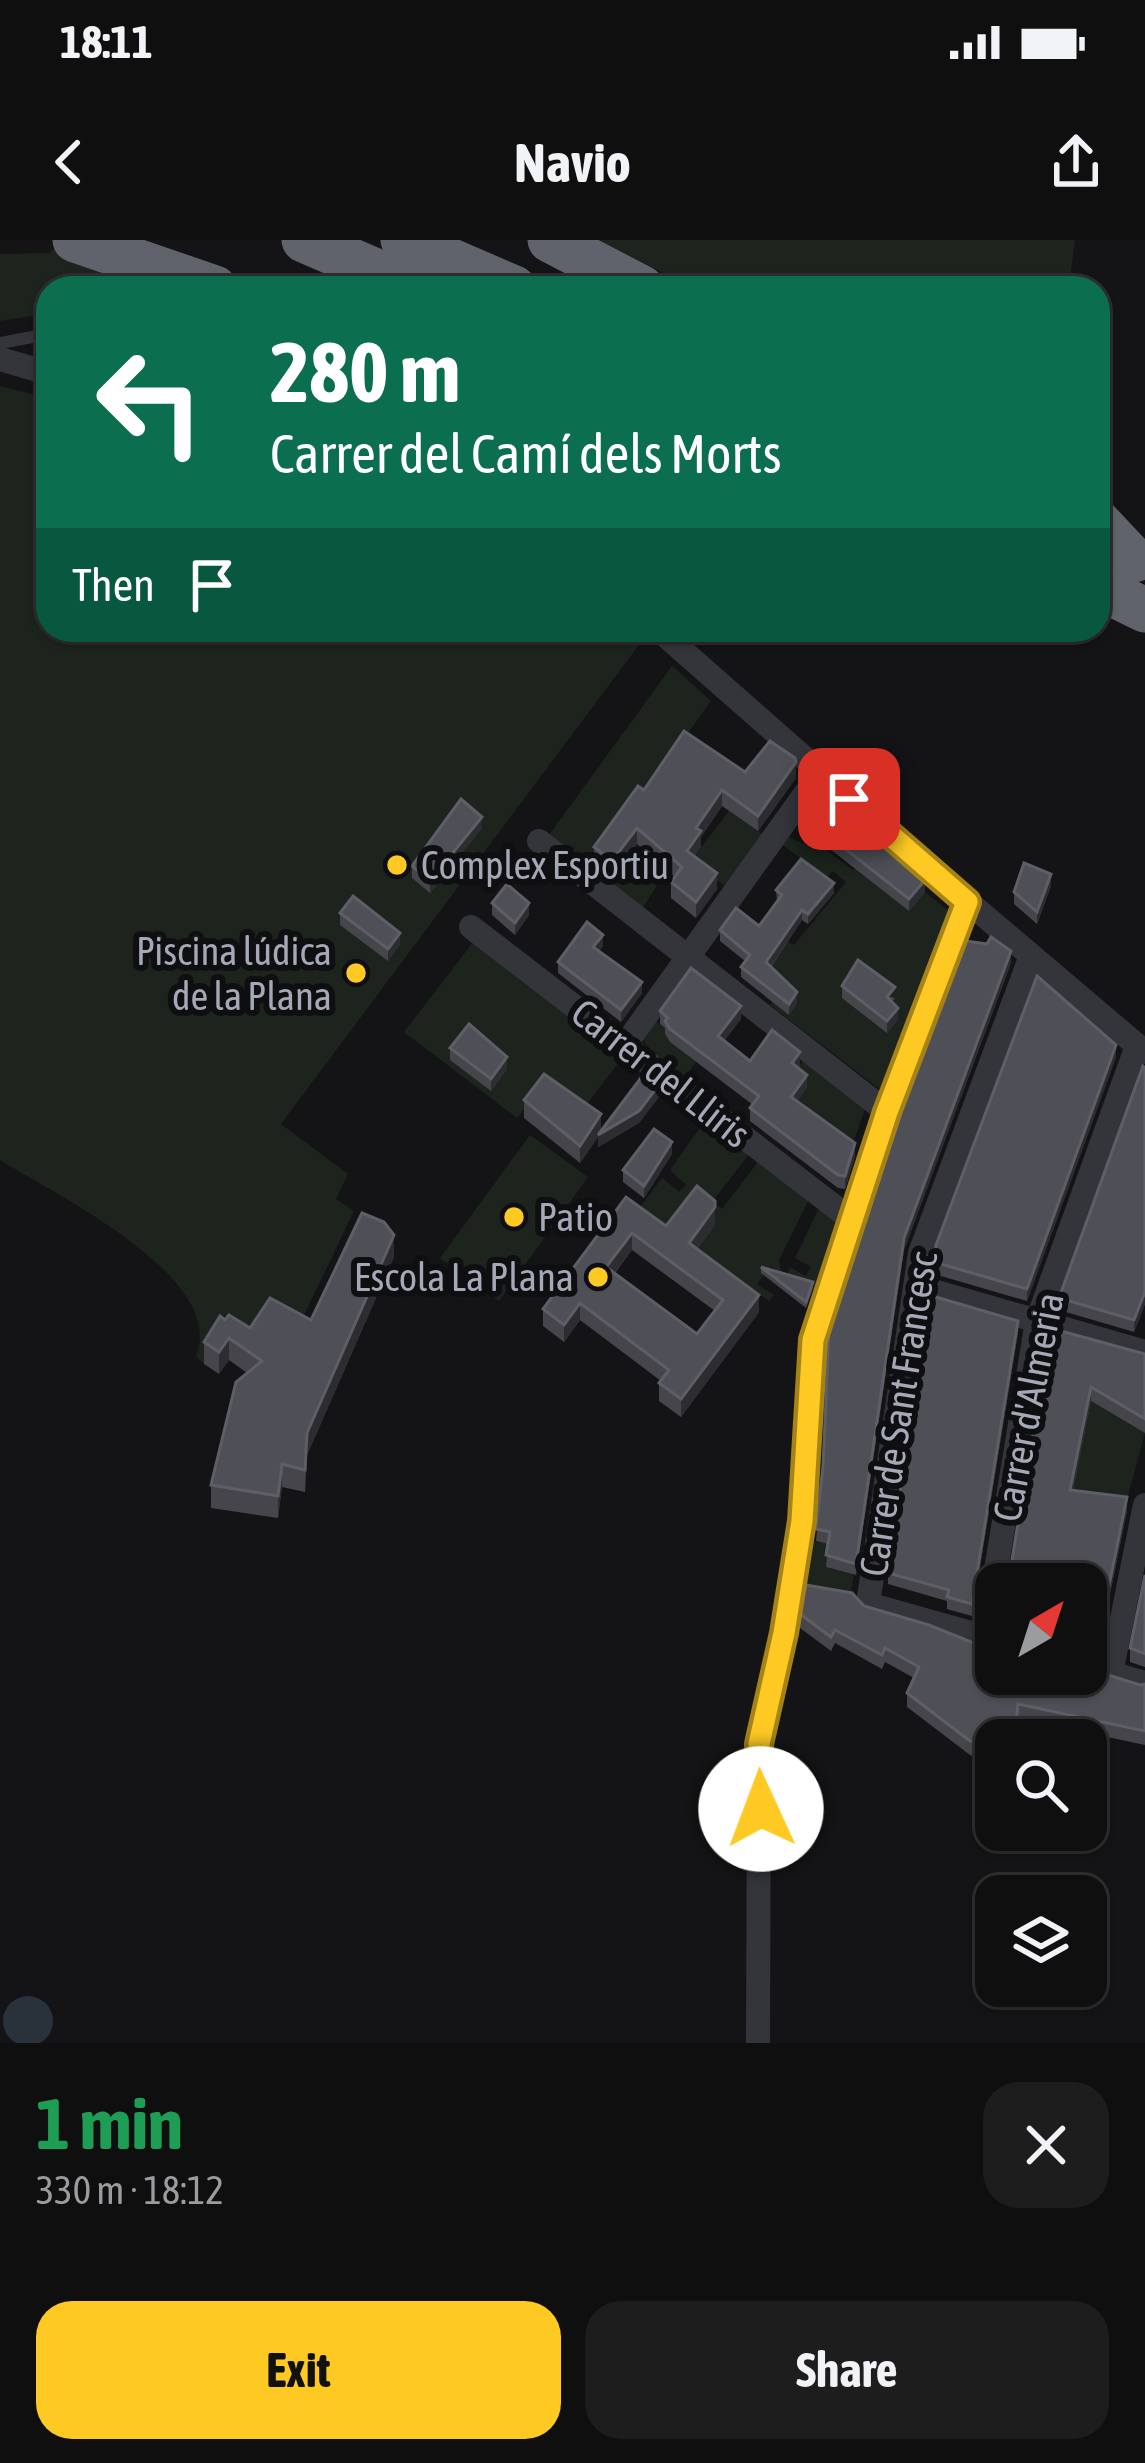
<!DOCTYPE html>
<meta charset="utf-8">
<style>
body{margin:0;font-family:"Asap Condensed",sans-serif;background:#1d1d1e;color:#f1f3f6;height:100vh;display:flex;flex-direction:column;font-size:45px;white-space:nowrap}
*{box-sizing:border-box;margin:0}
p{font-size:39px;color:#9b9c9f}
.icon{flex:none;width:66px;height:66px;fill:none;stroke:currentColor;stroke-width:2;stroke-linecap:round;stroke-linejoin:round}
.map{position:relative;height:1803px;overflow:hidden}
.panel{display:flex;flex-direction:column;background:#0f0f10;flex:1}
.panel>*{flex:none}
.guide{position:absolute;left:36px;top:36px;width:1074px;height:366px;border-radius:36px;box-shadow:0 3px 9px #0004,0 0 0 3px #2f2f30;background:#0b6e4f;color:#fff;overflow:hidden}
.needle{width:78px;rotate:39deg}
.tools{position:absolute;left:975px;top:1323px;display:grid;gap:24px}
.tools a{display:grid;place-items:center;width:132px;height:132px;border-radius:24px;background:#0f0f10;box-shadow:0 3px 9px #0004,0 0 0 3px #2f2f30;font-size:60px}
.pin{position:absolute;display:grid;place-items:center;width:102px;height:102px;color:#fff;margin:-51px;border-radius:24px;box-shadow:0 6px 18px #0006}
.me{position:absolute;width:132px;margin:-66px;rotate:358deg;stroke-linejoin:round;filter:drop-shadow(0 0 9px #0008)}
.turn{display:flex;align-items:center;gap:42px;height:252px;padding:0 36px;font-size:54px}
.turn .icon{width:156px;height:156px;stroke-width:2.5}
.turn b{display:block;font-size:84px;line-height:102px}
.then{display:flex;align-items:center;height:114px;padding:0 36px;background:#0003;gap:24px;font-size:45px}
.round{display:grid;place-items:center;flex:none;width:126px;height:126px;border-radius:36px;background:#1d1d1e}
.summary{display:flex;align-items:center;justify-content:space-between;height:204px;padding:0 36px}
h1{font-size:72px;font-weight:700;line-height:90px;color:#1e9e55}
.action{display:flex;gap:24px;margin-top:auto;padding:24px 36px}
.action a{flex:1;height:138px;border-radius:36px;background:#fec923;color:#111;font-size:48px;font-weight:700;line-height:138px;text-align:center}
.action a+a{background:#1d1d1e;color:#f1f3f6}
.status{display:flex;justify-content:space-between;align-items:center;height:84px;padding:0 60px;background:#0f0f10;direction:ltr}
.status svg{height:33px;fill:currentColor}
header{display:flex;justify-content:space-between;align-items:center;height:156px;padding:0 36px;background:#0f0f10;font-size:54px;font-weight:700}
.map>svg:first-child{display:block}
</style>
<div class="status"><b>18:11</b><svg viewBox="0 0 49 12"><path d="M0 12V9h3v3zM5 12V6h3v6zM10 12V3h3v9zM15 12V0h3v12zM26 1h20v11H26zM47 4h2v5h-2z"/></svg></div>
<header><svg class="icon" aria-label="back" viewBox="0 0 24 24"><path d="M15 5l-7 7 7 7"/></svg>Navio<svg class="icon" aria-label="share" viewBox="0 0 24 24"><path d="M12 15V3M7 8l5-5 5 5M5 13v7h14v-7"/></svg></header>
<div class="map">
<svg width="1145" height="1803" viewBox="0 0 1145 1803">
<rect width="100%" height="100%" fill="#141416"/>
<g fill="#1c241d">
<path d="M598 0H1075L1069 48H693Z"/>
<path d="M56 7 182 48H48V73L0 81V14L49 13Z"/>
<path d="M0 146 48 158V390H622L639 405 281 884 348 934 336 959 354 971 295 1094 226 1102 219 1099 204 1124 196 1116C228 1037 54 954 0 920Z"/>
<path d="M672 426 711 461 590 629 549 595Z"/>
<path d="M729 571 762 594 727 647 690 622Z"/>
<path d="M788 597 807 605 813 600 853 630 872 607 908 670 925 652 954 675 886 854 770 765 781 750 771 742 758 754 771 737 761 728 787 701 794 705 846 642 833 631 827 637 781 604Z"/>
<path d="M627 598 661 627 663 635 643 668 608 642 627 617Z"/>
<path d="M474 701 623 817 580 873 543 845 517 878 404 792Z"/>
<path d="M653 779 668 791 670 802 696 822 684 838 645 804 643 796Z"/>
<path d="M805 818 866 866 850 912 791 870 807 848 792 836Z"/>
<path d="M706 879 750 913 712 962 722 969 758 922 809 959 779 1020 781 1032 771 1027 757 1044 774 1055 769 1061 640 967 662 938 679 952 686 945 670 930Z"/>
<path d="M530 895 588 937 499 1061 440 1018Z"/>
<path d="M819 968 843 985 826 1040 818 1039 815 1049 787 1035 790 1027 806 1036 811 1027 795 1018Z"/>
<path d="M1091 1161 1145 1193 1124 1270 1070 1263Z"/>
<path d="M806 1300 830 1304 826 1327 854 1335 848 1366 798 1357Z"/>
</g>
<circle fill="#29313a" cx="28" cy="1781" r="25"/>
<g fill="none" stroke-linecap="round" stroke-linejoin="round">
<path stroke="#34353b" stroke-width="12" d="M0 103 48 94"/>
<g stroke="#34353b" stroke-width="24">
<path d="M0 119 48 133"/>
<path d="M659 390 967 661 1145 812"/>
<path d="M539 601 887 872"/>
<path d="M471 687 852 980"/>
<path d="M625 805 820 533"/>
<path d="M916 1046 1145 1112"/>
<path d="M985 1397 1037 1081 1137 806"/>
<path d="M996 1400 868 1364 920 1013 1031 716"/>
<path d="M1086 1426 1145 1443"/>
<path d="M1111 1433 1145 1265"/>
<path d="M758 1803 759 1504 796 1325 807 1237 813 1100 887 872 967 661"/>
</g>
<g stroke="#60626c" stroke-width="45">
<path d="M75 0 215 48"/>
<path d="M304 0 415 48"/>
<path d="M403 0 514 48"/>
<path d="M550 0 642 48"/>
<path d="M1098 282 1134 320"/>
<path d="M1098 347 1145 370"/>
</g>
</g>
<g fill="#45454b" fill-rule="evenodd">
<path d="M745 532 796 538 758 591 722 566 701 597V607L694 616 717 649 696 678 671 658V642L675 637 637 604 612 637 594 623V607L644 550Z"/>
<path d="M802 575 925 652 909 671 802 587Z"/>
<path d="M482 588 430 653 412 638V626Z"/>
<path d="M1051 646 1037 684 1014 664V652Z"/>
<path d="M776 650 834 653 808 684 802 680 771 727 797 763 789 775 741 737V727L745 721 720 701V690L759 686 777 662Z"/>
<path d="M492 663 529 675 515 695 492 675Z"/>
<path d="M340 673 400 704 388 721 340 685Z"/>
<path d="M603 706 599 711 642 753 621 782 558 733V722Z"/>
<path d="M1011 723 904 1010 856 1335 826 1327 828 1304 816 1301 823 1226 829 1091Z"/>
<path d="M842 746 895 758 892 762 898 779 887 793 842 758Z"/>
<path d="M660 771 741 779 724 801 750 821 800 825 798 827 807 848 797 861 855 916 845 949 838 948 750 881V868L753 865 670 802 665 794V788L660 784Z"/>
<path d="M450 808 507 829 491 851 450 820Z"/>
<path d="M1116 817 1027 1061 934 1034V1022Z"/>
<path d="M1145 828V1064L1134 1092 1059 1070V1058Z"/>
<path d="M661 854 639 883 598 907V897L580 923 524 878V860L601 890Z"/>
<path d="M672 914 644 958 623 942V930Z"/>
<path d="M626 957 666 986 715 985 697 1009 759 1072 681 1177 659 1161V1143L661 1141 580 1080 564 1102 543 1086V1069ZM632 1010 715 1071 697 1094 615 1033Z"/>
<path d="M394 1017 307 1215 305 1252 282 1247 278 1278 211 1268V1245L247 1133 229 1120 219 1134 204 1124V1102L225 1080 250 1088 311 1080Z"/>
<path d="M761 1027 813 1048 806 1068 761 1033Z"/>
<path d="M1050 1088 1145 1114V1193L1091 1161 1073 1250 1127 1257V1271L1102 1393 1086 1392V1344H1008Z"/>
<path d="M1018 1093 972 1376 947 1369V1361L888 1344V1333Z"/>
<path d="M1145 1335V1427L1130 1422V1408Z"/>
<path d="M864 1366 996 1412 1140 1445 1145 1444V1505L1018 1478 1015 1500H996V1519L970 1515 907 1467V1453L914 1438 885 1422 882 1429 835 1403 831 1411 800 1388V1374Z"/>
</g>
<g fill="#2d2d31">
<path d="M796 522V538L758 591V576Z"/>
<path d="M722 550V566L701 597V607L687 627V611L696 588Z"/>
<path d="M482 577V588L430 653V641Z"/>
<path d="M637 588V604L612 637V621Z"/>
<path d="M717 633V649L696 678V662Z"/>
<path d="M1051 634V646L1037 684V672Z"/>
<path d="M925 640V652L909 671V659Z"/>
<path d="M834 643V653L808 684V674Z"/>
<path d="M529 663V675L515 695V683Z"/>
<path d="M802 670V680L766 733V722Z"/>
<path d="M400 693V704L388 721V709Z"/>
<path d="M603 695V706L593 718V707Z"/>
<path d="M1011 711V723L904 1010 856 1335V1324L904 998Z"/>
<path d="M642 742V753L621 782V770Z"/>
<path d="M797 752V763L789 775V764Z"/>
<path d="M741 766V779L718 809V796Z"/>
<path d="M898 768V779L887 793V781Z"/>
<path d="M1116 805V817L1027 1061V1049Z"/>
<path d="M800 812V825L792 836V823Z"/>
<path d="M507 817V829L491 851V839Z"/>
<path d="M807 835V848L791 870V857Z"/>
<path d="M661 842V854L639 883 598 907V897L580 923V906L601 874V892Z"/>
<path d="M672 902V914L644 958V946Z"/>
<path d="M855 903V916L845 949V936Z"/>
<path d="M715 967V985L689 1021V1003Z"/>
<path d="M632 993V1010L606 1044V1027Z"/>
<path d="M394 995V1017L307 1215 305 1252 307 1193Z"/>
<path d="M1145 1052V1064L1134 1092V1080Z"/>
<path d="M759 1055V1072L681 1177V1159Z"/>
<path d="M580 1063V1080L564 1102V1085Z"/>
<path d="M1018 1081V1093L972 1376V1364Z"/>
<path d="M229 1098V1120L219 1134V1112Z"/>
<path d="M1091 1147V1161L1070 1263V1250Z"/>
<path d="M282 1224V1247L278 1278V1256Z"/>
<path d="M1127 1257V1271L1102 1393V1380Z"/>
</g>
<g fill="#4f5057" stroke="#5d5e66" stroke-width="3" fill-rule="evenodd">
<path d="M684 491 745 532 770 501 795 518 796 522 758 576 722 550 696 588 701 591 687 611 717 633 696 662 671 642 682 627 637 588 612 621 594 607 638 546 644 550Z"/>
<path d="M819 551 925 640 909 659 802 575Z"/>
<path d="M461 559 482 577 430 641 412 626Z"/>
<path d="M801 619 834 643 808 674 802 670 766 722 797 752 789 764 741 727 750 715 720 690 736 668 759 686 782 655 776 650Z"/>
<path d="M1024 623 1051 634 1037 672 1014 652Z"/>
<path d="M507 644 529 663 515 683 492 663Z"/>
<path d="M353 656 400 693 388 709 340 673Z"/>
<path d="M587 682 603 695 593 707 642 742 621 770 558 722Z"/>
<path d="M991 697 1011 711 904 998 856 1324 826 1315 830 1292 816 1289 823 1226 829 1091 903 866 965 701 987 704Z"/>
<path d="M858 720 895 747 887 757 898 768 887 781 842 746Z"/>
<path d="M691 728 741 766 718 796 750 821 772 790 800 812 792 823 807 835 791 857 855 903 845 936 838 935 750 868 759 856 670 789 665 781 668 778 660 771Z"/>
<path d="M1037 736 1116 805 1027 1049 934 1022 936 1005Z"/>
<path d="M469 784 507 817 491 839 450 808Z"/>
<path d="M1143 826 1145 828V1052L1134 1080 1059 1058Z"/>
<path d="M646 831 661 842 639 871 598 895Z"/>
<path d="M544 834 601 874 580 906 524 860Z"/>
<path d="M654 889 672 902 644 946 623 930Z"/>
<path d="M697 946 715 961V967L689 1003 759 1055 681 1159 659 1143 669 1130 580 1063 564 1085 543 1069 626 957 666 986ZM632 993 723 1060 697 1094 606 1027Z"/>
<path d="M362 973 384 982 394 995 307 1193 305 1230 282 1224 278 1256 211 1245 236 1142 262 1121 229 1098 219 1112 204 1102 220 1076 225 1080 229 1075 250 1088 270 1058 311 1080Z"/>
<path d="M761 1027 813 1042 806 1062Z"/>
<path d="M929 1055 1018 1081 972 1364 947 1357 949 1350 888 1333Z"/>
<path d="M1050 1088 1145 1114V1179L1091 1147 1070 1250 1127 1257 1102 1380 1086 1378V1344H1008Z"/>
<path d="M1145 1335V1414L1130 1408Z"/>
<path d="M806 1345 852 1353 864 1366 929 1385 996 1412V1434H1086V1428L1140 1445 1145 1444V1491L1018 1464 1014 1500H996V1505L970 1501 907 1453 919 1427 885 1408 882 1415 835 1390 831 1397 800 1374Z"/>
</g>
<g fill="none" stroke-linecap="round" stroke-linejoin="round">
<defs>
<path id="route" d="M761 1569 759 1504 784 1393 802 1281 813 1100 887 872 967 662 849 559"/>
</defs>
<use href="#route" stroke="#a58317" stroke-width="30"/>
<use href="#route" stroke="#fec923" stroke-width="21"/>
</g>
<g fill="#fec923" stroke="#0f0f11" stroke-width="4.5">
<circle cx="397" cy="625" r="12"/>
<circle cx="356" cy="733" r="12"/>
<circle cx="514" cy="977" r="12"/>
<circle cx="598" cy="1037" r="12"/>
</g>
<g text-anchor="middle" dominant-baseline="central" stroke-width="12" stroke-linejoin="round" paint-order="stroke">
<g font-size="39" fill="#a4a8b7" stroke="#0f0f11" text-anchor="start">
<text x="421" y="625">Complex Esportiu</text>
<text x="332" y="711" text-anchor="end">Piscina lúdica<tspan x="332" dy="45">de la Plana</tspan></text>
<text x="538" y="977">Patio</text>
<text x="574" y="1037" text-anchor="end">Escola La Plana</text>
</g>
<g font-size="39" fill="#a4a8b7" stroke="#0f0f11">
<text transform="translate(661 833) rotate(38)">Carrer del Lliris</text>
<text transform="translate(1028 1167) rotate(-79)">Carrer d'Almeria</text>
<text transform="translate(898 1174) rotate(-81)">Carrer de Sant Francesc</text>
</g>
</g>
</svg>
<div class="tools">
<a><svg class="needle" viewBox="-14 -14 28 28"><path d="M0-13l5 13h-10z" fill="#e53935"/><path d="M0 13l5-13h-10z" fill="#9b9c9f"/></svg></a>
<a><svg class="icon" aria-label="search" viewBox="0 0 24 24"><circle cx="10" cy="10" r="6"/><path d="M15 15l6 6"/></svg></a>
<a><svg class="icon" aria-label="layers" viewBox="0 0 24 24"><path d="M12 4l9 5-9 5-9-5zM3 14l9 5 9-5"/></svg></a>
</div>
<div class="pin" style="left:849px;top:559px;background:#d93025"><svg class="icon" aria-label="arrive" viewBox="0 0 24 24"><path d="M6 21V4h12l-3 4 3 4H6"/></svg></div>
<svg class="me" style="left:761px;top:1569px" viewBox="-20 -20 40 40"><circle r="19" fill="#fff"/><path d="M0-13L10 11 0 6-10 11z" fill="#fec923"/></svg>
<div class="guide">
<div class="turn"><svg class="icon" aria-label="left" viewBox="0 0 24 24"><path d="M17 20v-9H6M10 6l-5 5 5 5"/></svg><div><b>280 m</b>Carrer del Camí dels Morts</div></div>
<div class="then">Then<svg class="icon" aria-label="arrive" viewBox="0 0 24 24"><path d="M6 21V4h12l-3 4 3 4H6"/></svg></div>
</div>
</div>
<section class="panel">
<div class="summary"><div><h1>1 min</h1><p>330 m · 18:12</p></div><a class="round"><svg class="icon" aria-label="close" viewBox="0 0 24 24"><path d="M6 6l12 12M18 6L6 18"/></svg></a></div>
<div class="action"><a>Exit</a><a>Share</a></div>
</section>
